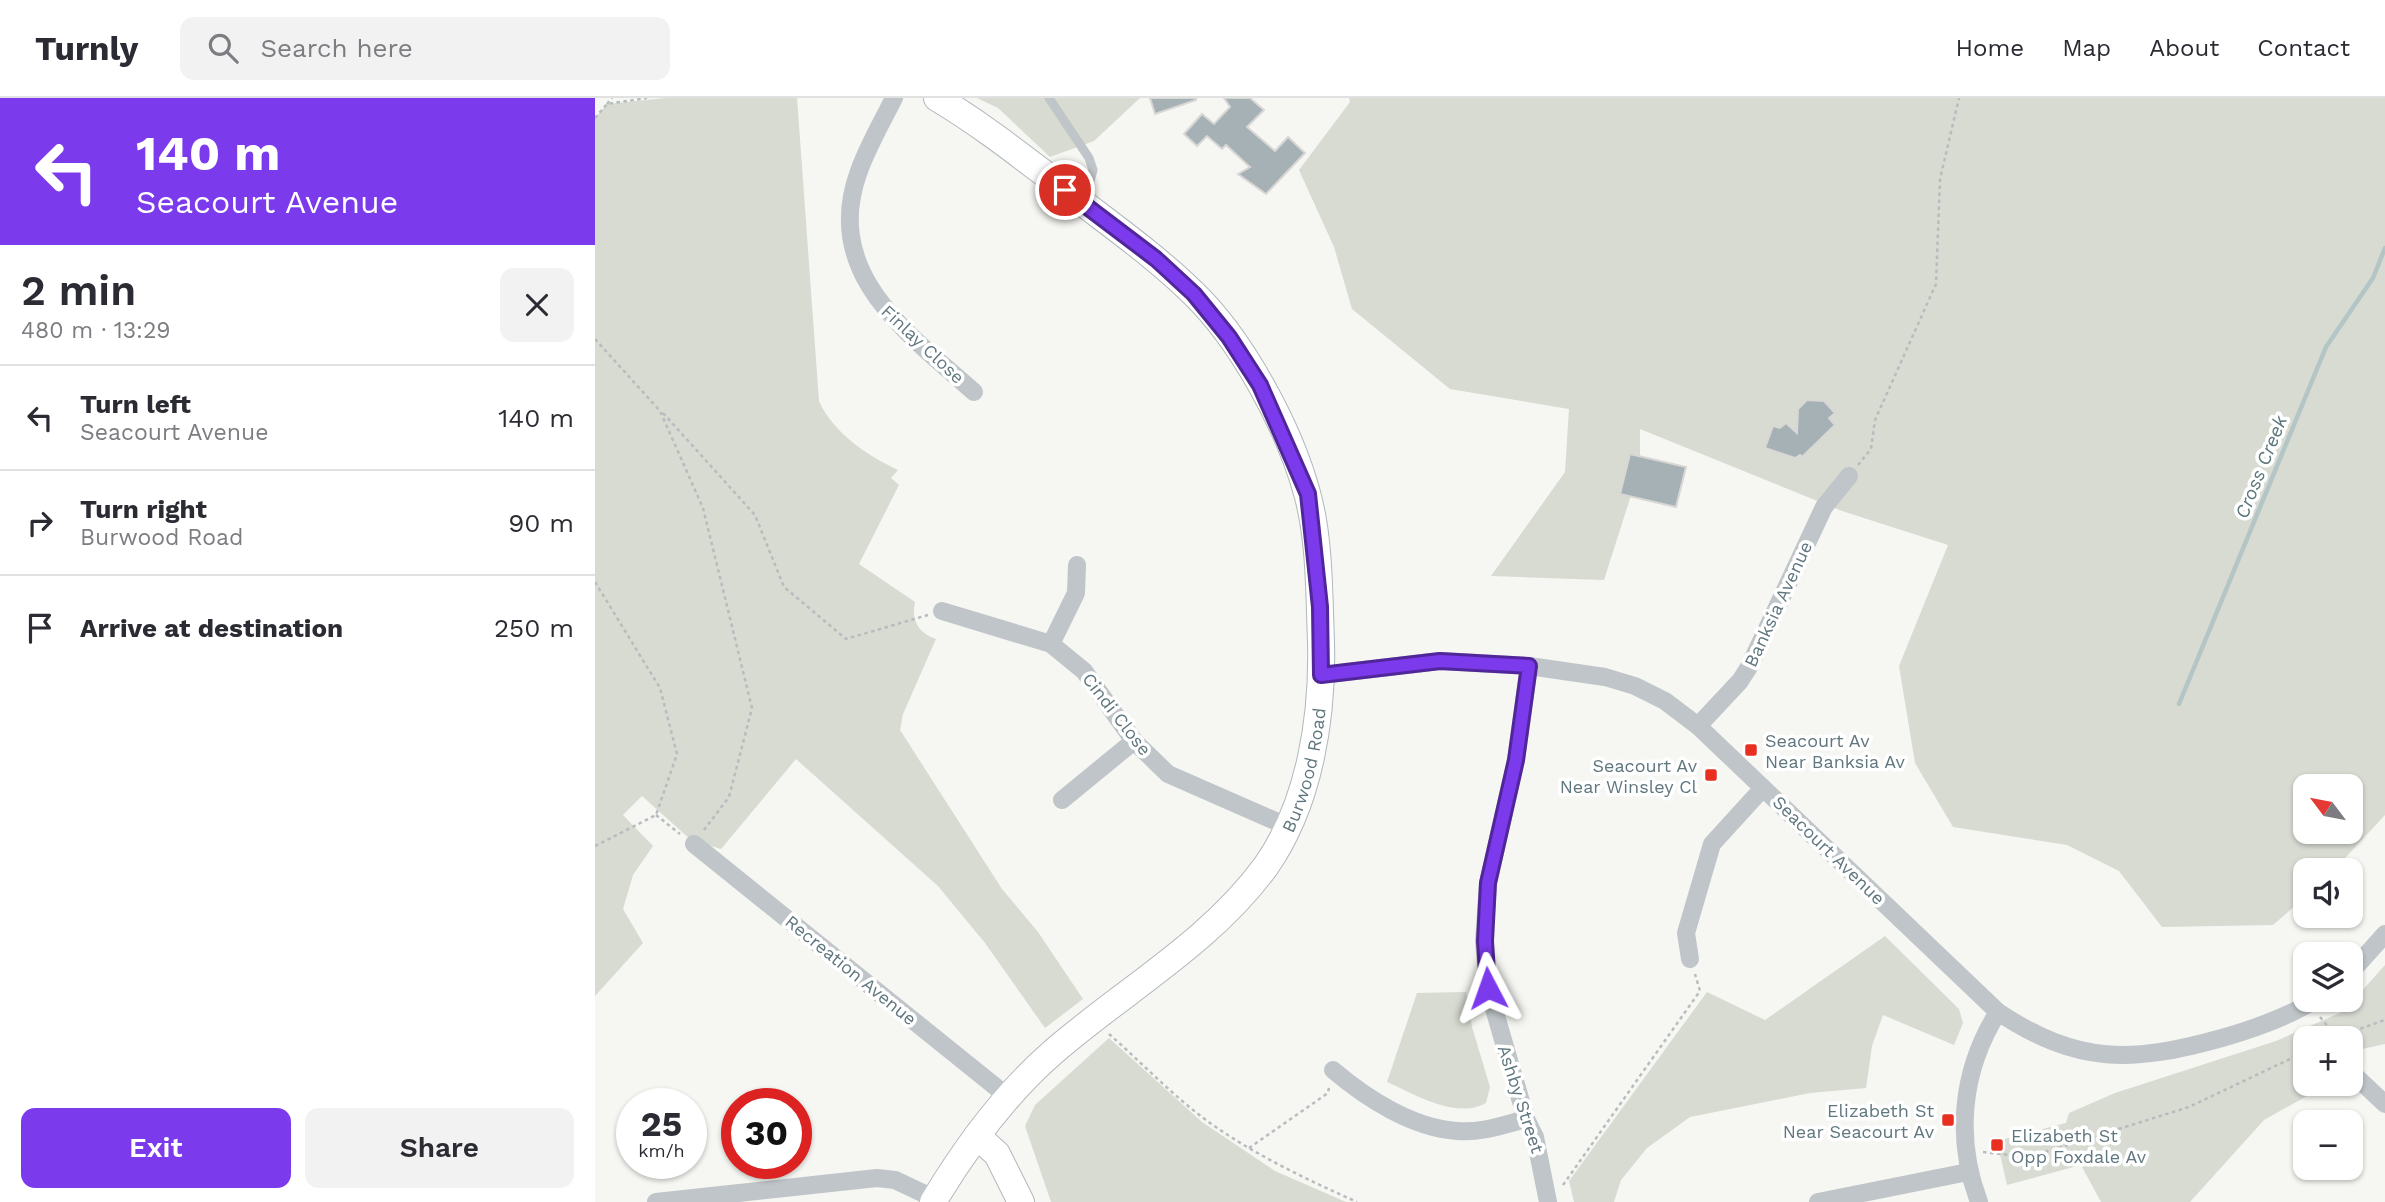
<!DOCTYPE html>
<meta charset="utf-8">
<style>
body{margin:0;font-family:"Work Sans",sans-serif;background:#f2f2f3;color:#2b2b33;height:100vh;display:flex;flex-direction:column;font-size:26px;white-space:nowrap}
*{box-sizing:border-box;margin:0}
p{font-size:23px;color:#7c7c81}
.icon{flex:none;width:38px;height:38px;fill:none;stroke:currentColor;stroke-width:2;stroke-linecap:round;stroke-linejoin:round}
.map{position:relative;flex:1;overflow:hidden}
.panel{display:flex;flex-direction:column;background:#fff;width:595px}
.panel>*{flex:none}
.top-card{background:#7c3aed;color:#fff;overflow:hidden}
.needle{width:46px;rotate:302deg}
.tools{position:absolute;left:1698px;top:676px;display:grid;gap:14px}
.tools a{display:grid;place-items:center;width:70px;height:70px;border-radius:14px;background:#fff;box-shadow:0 2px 5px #0004;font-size:35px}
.speed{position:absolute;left:21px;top:990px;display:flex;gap:14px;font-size:35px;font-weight:700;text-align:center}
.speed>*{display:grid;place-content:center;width:91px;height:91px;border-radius:50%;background:#fff;box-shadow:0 2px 5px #0004;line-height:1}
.speed small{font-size:18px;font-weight:400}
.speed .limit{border:10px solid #d22;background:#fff;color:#111}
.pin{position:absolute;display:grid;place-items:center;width:60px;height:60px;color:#fff;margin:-30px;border:4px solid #fff;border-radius:50%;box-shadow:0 2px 7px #0007}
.me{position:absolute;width:77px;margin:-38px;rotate:356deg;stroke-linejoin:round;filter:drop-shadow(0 0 5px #0008)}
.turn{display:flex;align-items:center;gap:24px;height:147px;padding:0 21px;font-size:32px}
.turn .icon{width:91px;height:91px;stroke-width:2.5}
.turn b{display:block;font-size:49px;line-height:60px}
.round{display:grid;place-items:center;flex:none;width:74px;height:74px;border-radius:14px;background:#f2f2f3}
.summary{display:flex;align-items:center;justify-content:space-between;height:119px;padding:0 21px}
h1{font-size:42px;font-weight:600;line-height:52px}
.action{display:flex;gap:14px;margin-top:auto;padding:14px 21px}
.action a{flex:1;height:80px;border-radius:14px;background:#7c3aed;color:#fff;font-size:28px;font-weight:600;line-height:80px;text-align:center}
.action a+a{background:#f2f2f3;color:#2b2b33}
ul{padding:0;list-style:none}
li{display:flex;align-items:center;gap:21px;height:105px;padding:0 21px;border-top:2px solid #e1e1e2}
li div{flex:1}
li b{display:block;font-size:26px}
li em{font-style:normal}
header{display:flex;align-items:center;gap:42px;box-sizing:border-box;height:98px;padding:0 35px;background:#fff;border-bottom:2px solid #e1e1e2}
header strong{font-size:33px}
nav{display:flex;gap:38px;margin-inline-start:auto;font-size:24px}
.search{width:490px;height:63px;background:#f2f2f3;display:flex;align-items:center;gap:18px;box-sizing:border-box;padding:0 24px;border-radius:14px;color:#7c7c81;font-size:26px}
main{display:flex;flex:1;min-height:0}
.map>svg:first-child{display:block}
</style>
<header>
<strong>Turnly</strong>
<div class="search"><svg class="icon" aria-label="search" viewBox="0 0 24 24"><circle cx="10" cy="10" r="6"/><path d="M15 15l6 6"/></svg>Search here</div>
<nav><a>Home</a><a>Map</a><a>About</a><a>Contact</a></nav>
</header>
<main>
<section class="panel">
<div class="top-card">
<div class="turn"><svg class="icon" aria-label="left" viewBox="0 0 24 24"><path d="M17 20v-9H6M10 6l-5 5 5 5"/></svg><div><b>140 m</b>Seacourt Avenue</div></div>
</div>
<div class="summary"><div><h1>2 min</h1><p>480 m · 13:29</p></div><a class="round"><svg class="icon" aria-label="close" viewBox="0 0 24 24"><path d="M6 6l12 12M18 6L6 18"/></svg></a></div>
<ul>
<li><svg class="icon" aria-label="left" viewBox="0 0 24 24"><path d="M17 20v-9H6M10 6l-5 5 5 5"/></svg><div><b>Turn left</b><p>Seacourt Avenue</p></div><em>140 m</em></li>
<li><svg class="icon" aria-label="right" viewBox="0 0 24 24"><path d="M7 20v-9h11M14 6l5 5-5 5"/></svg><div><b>Turn right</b><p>Burwood Road</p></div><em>90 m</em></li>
<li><svg class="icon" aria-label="arrive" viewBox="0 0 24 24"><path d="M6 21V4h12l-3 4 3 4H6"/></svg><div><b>Arrive at destination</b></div><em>250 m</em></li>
</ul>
<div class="action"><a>Exit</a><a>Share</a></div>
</section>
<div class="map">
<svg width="1790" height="1104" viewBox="0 0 1790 1104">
<rect width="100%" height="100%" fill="#f6f6f3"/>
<g fill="#d7dbd2" fill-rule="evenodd">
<path d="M71 0H202L224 303C238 335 273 358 303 372L296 380 304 387 264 466 320 504C316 522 323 535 341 541L308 616 305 632 407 791 443 834 488 901 450 930 390 845 343 788 201 661 126 751 96 742 47 698 28 717 58 748 38 777 28 811 48 845 0 898V20L12 6Z"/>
<path d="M382 0H545L499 43 455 59 403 10Z"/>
<path d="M754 0H1790V717L1739 772H1710V799L1678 827 1567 829 1524 773 1472 747 1358 729 1320 665 1304 568 1353 447 1247 413 1045 331V369L1009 482 896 478 970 374 974 311 855 291 757 211 739 149 704 72 755 4ZM1710 688H1755V733H1710Z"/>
<path d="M1290 838 1364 911 1368 925 1359 947 1288 917 1277 948 1271 990 1215 995 1095 1019 1052 1050 1026 1082 1019 1104H979L974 1083 1112 894 1170 922Z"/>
<path d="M1790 867V946L1767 951 1755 964V940H1710V985H1735L1669 1022 1595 1104H1506L1486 1067 1412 1087 1402 1043 1471 1025 1474 1015 1520 995 1681 943 1749 913Z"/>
<path d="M871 894 877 929 895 989 891 1005C862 1022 819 996 792 984L822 895Z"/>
<path d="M514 940 607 1024 680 1073 751 1104H456L430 1028 440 1007Z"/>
</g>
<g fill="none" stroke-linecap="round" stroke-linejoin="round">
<path stroke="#b4c5c6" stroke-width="4.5" d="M1584 606 1731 249 1778 180 1790 150"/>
</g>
<g fill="#a6b1b5" stroke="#d8d7d5" stroke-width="2">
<path d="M555 0H601V2L560 16Z"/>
<path d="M629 0H655L669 12 652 29 680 53 693 39 710 55 671 96 643 76 655 69 631 47 627 51 612 38 602 48 589 36 607 16 619 26 635 9Z"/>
<path d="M1212 302 1229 303 1240 315 1234 320 1240 327 1207 359 1205 357 1200 360 1170 350 1178 328 1185 330 1191 325 1202 335 1203 311Z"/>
<path d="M1035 356 1091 369 1081 409 1025 396Z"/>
</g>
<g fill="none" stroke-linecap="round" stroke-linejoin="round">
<defs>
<g id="secondary">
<path d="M382 1038 402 1056 426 1104"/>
<path id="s1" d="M338 1104C371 1049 409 997 457 955 528 893 615 845 671 768 715 705 728 619 726 544 724 496 725 441 712 395 694 329 646 240 596 193 559 157 516 127 475 95 431 62 389 28 342 0"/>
</g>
</defs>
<use href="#secondary" stroke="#afb8bb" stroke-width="28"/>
<g stroke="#b7bcbe" stroke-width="2.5" stroke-dasharray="3.5 3.5" stroke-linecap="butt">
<path d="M12 6 17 0"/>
<path d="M0 20 12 6 52 0"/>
<path d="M0 241 65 313 108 410 157 610 134 699 109 732"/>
<path d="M68 315 160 417 189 489 251 541 333 517"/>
<path d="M1263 367 1276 351 1280 322 1341 186 1345 81 1364 0"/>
<path d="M0 484 65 590 82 656 61 717 0 748"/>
<path d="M61 717 85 736"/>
<path d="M1725 919 1741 938"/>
<path d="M514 936C547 965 579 999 615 1025 662 1058 711 1081 762 1104"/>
<path d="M1739 940 1790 922"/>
<path d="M654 1050 733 995 734 989"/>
<path d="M1388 1054 1434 1059 1594 1009 1710 954"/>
<path d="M968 1087 1105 893 1100 876"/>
</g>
<path stroke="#bfc5c8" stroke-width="9" d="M454 0 494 60 498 72 490 101"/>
<g stroke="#bfc5c8" stroke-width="18">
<path d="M299 0C287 24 273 48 264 73 226 176 313 235 379 294"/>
<path d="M347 513 456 546 489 573 539 643 573 676 694 729"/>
<path d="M456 546 481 495 482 467"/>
<path d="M934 568 921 662 893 785 889 843 893 890 931 1021 940 1039 953 1104"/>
<path d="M726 577 845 563 934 568 1010 579 1040 588 1070 603 1103 628 1403 914C1483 967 1537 965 1627 940 1658 931 1694 919 1721 901"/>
<path d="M1103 628 1145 583 1154 569 1229 409 1254 378"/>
<path d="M467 702 539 643"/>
<path d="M99 746 412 998"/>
<path d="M1095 861 1091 835 1117 746 1168 690"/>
<path d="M1755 875 1790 836"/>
<path d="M738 972C771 1000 817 1030 862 1033 886 1035 908 1027 931 1021"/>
<path d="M1755 973 1790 1006"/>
<path d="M61 1104 282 1080 300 1082 340 1101"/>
<path d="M1223 1104 1373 1074"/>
<path d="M1384 1104C1360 1040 1366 973 1403 914"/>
</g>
<use href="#secondary" stroke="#fff" stroke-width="26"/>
</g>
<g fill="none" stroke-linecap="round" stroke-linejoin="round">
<defs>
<path id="route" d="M470 92 561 161 599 196 634 239 665 287 713 396 725 509 726 577 845 563 934 568 921 662 893 785 890 843 893 890"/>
</defs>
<use href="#route" stroke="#51269a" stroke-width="18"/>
<use href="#route" stroke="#7c3aed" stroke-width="12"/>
</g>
<g fill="#e92f20" stroke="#fff" stroke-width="2.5">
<rect x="1149" y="645" width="14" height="14" rx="3.5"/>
<rect x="1109" y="670" width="14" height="14" rx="3.5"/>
<rect x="1346" y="1015" width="14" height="14" rx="3.5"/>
<rect x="1395" y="1040" width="14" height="14" rx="3.5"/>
</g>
<g text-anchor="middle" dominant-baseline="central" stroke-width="7" stroke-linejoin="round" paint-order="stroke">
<g font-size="18" fill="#60777f" stroke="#fff">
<text transform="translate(328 246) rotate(43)">Finlay Close</text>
<text transform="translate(1183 506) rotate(-65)">Banksia Avenue</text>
<text transform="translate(522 616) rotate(52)">Cindi Close</text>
<text stroke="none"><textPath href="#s1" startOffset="581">Burwood Road</textPath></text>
<text transform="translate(1234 752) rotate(44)">Seacourt Avenue</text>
<text transform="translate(256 872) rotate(39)">Recreation Avenue</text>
<text transform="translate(926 1001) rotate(72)">Ashby Street</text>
</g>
<g font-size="18" fill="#60777f" stroke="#fff" text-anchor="start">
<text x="1170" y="642">Seacourt Av<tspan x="1170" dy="21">Near Banksia Av</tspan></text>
<text x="1102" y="667" text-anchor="end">Seacourt Av<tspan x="1102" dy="21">Near Winsley Cl</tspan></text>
<text x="1339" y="1012" text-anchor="end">Elizabeth St<tspan x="1339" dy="21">Near Seacourt Av</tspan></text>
<text x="1416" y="1037">Elizabeth St<tspan x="1416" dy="21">Opp Foxdale Av</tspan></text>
</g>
<g font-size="19" font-style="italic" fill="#5b777a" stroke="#fff">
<text transform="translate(1666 369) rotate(-68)">Cross Creek</text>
</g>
</g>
</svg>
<div class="tools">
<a><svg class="needle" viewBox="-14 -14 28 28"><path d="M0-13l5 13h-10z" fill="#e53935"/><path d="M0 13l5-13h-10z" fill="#7c7c81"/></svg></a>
<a><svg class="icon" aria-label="sound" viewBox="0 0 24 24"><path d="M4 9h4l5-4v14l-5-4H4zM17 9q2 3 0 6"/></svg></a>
<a><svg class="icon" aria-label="layers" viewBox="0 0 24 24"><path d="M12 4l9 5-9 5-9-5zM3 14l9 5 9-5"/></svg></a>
<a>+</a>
<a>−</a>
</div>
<div class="speed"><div>25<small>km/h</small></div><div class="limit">30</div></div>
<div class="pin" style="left:470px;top:92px;background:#d93025"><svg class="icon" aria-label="arrive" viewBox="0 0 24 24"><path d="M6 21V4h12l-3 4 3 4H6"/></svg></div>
<svg class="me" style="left:893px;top:890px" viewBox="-20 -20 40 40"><path d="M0-17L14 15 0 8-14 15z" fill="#7c3aed" stroke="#fff" stroke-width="4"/></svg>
</div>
</main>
